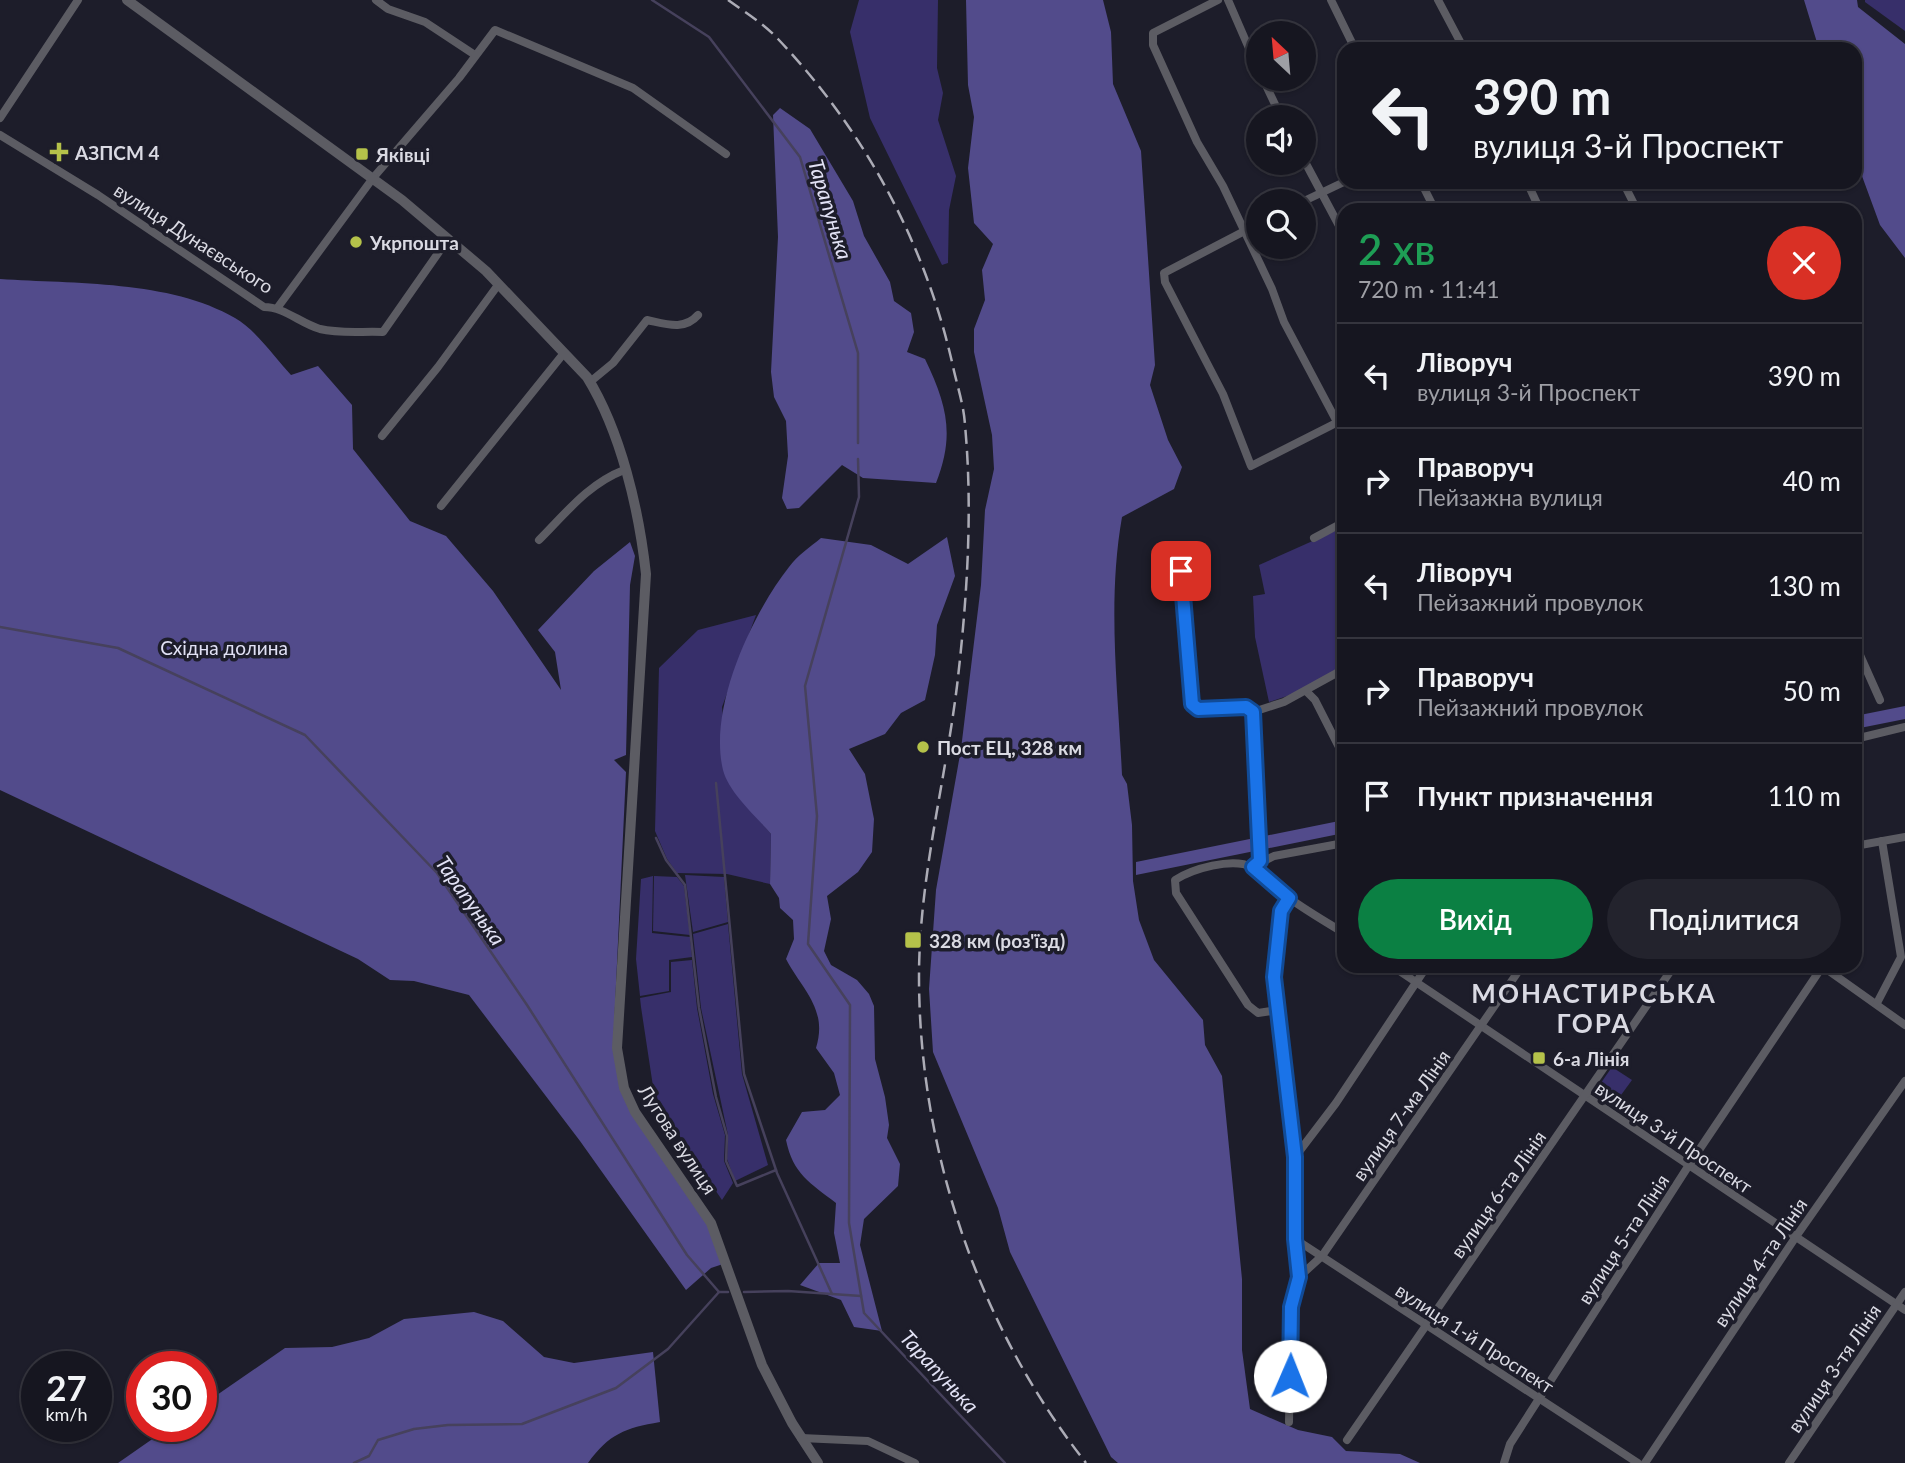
<!DOCTYPE html>
<html lang="uk">
<meta charset="utf-8">
<style>
body{margin:0;font-family:Lato,sans-serif;background:#23232d;color:#f1f3f6;height:100vh;display:flex;flex-direction:column;font-size:26px;white-space:nowrap}
*{box-sizing:border-box;margin:0}
p{font-size:23px;color:#9e9fa5}
.icon{flex:none;width:38px;height:38px;fill:none;stroke:currentColor;stroke-width:2;stroke-linecap:round;stroke-linejoin:round}
.map{position:relative;flex:1;overflow:hidden}
.details{position:absolute;left:1337px;top:203px;width:525px;height:770px;display:flex;flex-direction:column;background:#161620;border-radius:21px;box-shadow:0 2px 5px #0004,0 0 0 2px #35353e}
.details>*{flex:none}
.top-card{position:absolute;left:1337px;top:42px;width:525px;height:147px;border-radius:21px;box-shadow:0 2px 5px #0004,0 0 0 2px #35353e;background:#161620;color:#f1f3f6;overflow:hidden}
.needle{width:46px;rotate:334deg}
.controls{position:absolute;left:1246px;top:21px;display:grid;gap:14px}
.controls a{display:grid;place-items:center;width:70px;height:70px;border-radius:50%;background:#161620;box-shadow:0 2px 5px #0004,0 0 0 2px #35353e;font-size:35px}
.speed{position:absolute;left:21px;top:1351px;display:flex;gap:14px;font-size:35px;font-weight:700;text-align:center}
.speed>*{display:grid;place-content:center;width:91px;height:91px;border-radius:50%;background:#161620;box-shadow:0 2px 5px #0004,0 0 0 2px #35353e;line-height:1}
.speed small{font-size:18px;font-weight:400}
.speed .limit{border:10px solid #d22;background:#fff;color:#111}
.pin{position:absolute;display:grid;place-items:center;width:60px;height:60px;color:#fff;margin:-30px;border-radius:14px;box-shadow:0 4px 10px #0006}
.me{position:absolute;width:77px;margin:-38px;rotate:1deg;stroke-linejoin:round;filter:drop-shadow(0 0 5px #0008)}
.turn{display:flex;align-items:center;gap:24px;height:147px;padding:0 21px;font-size:32px}
.turn .icon{width:91px;height:91px;stroke-width:2.5}
.turn b{display:block;font-size:49px;line-height:60px}
.round{display:grid;place-items:center;flex:none;width:74px;height:74px;border-radius:37px;background:#23232d}
.headline{display:flex;align-items:center;justify-content:space-between;height:119px;padding:0 21px}
h1{font-size:42px;font-weight:600;line-height:52px;color:#1e9e55}
.primary-button{display:flex;gap:14px;margin-top:auto;padding:14px 21px}
.primary-button a{flex:1;height:80px;border-radius:42px;background:#0b8043;color:#fff;font-size:28px;font-weight:600;line-height:80px;text-align:center}
.primary-button a+a{background:#23232d;color:#f1f3f6}
ul{padding:0;list-style:none}
li{display:flex;align-items:center;gap:21px;height:105px;padding:0 21px;border-top:2px solid #35353e}
li div{flex:1}
li b{display:block;font-size:26px}
li em{font-style:normal}
.map>svg:first-child{display:block}
</style>
<div class="map">
<svg width="1905" height="1463" viewBox="0 0 1905 1463">
<rect width="100%" height="100%" fill="#1d1d2a"/>
<g fill="#372f6a">
<path d="M859 0H938L937 68 943 93 938 120 956 176 949 210 948 263 942 265 870 118 850 32Z"/>
<path d="M1865 0H1905V31L1865 2Z"/>
<path d="M1344 527V666L1293 694 1269 702 1255 637 1253 596 1265 594 1259 565Z"/>
<path d="M756 615 722 707 730 785 771 834 770 884 727 874 677 873 667 859 655 831 659 668 698 630Z"/>
<path d="M685 875 724 877 728 922 693 932Z"/>
<path d="M653 876 652 933 690 937 692 957 669 960V991L640 996 636 959 641 879Z"/>
<path d="M654 876 677 877 684 886 690 935 653 931Z"/>
<path d="M728 924 742 1074 768 1165 735 1181 727 1159 728 1135 701 1008 693 934Z"/>
<path d="M692 960 697 1008 713 1094 725 1135 724 1161 733 1183 722 1200 690 1153 654 1093 641 1007 640 998 671 992V962Z"/>
<path d="M1612 1067 1632 1080 1613 1106 1594 1093Z"/>
</g>
<g fill="#524b8b">
<path d="M966 0H1103L1111 32 1113 84 1141 151 1155 365 1150 385 1168 440 1182 467 1174 489 1122 517C1107 602 1118 689 1122 775L1127 784 1132 825 1133 881 1139 920 1154 960 1203 1020 1205 1045 1222 1076 1242 1279V1350L1250 1409 1298 1430 1332 1437 1346 1451 1400 1454 1420 1463H1118L1111 1457 1010 1252 998 1208 933 1052 929 989 936 890 961 749 981 585 985 510 994 469 992 435 974 352V329L985 300 982 270 993 244 974 223 968 168 974 117 968 85Z"/>
<path d="M1804 0H1857L1858 7 1905 44V258L1880 225 1855 157V49H1819Z"/>
<path d="M780 108 810 129 853 201 864 236 890 282 894 301 911 313 914 332 907 352 925 359C947 405 955 435 936 483L863 478 842 465 799 508 787 509 782 498 788 456 786 421 774 397 771 372 778 237 773 115Z"/>
<path d="M0 279C74 284 170 280 235 318 254 328 276 359 291 375L318 366 352 405 353 449 410 521 446 536 493 591 561 690 555 652 538 630 594 571 630 542 635 556 630 585 626 755 614 760 626 772 613 1048 621 1089 709 1226 723 1264 711 1268 686 1290 580 1141 469 995 414 981 390 980 358 959 0 790Z"/>
<path d="M947 537 955 576 937 625 935 655 925 700 901 713 885 734 849 749 865 774 874 819 872 852 858 872 827 896 831 919 824 951 831 965 857 980 869 994 874 1006 875 1059 885 1097 889 1125 887 1138 900 1164 898 1186 864 1219 860 1245 882 1331 854 1327 841 1300 800 1285 819 1263H840L834 1233 836 1203C810 1183 793 1174 786 1140L802 1112 825 1110 840 1095 834 1073 816 1048C828 1009 803 991 786 959L794 939 793 920 780 908 779 898 770 884 771 834C755 815 729 793 723 770 708 708 752 614 789 567 797 556 810 547 821 538L871 545 908 564Z"/>
<path d="M1905 706V719L1855 729V716Z"/>
<path d="M1344 820V833L1136 875V862Z"/>
<path d="M474 1312 503 1321 544 1357 574 1363 653 1352 660 1422C625 1428 609 1434 588 1463H118L171 1426H201V1406L285 1348 332 1347 369 1338 404 1319Z"/>
</g>
<g fill="none" stroke-linecap="round" stroke-linejoin="round">
<g stroke="#46415c" stroke-width="2.5">
<path d="M652 0 709 37 800 157 858 353V443"/>
<path d="M858 459 859 497 805 686 817 816 808 944 850 1005 849 1223 864 1313 1005 1463"/>
<path d="M0 627 118 648 305 735 437 873 527 1005 687 1255 719 1292H728"/>
<path d="M716 783 744 1074 777 1173 832 1294"/>
<path d="M656 838 666 860 685 885 699 1008 716 1097 727 1136 726 1161 737 1186 776 1170"/>
<path d="M744 1292 788 1291 861 1296"/>
<path d="M354 1463 369 1456 378 1440 414 1429 448 1425 522 1424 616 1388 668 1349 719 1292"/>
</g>
<g stroke="#5c5c63" stroke-width="8">
<path d="M376 0 388 9 425 22 475 55"/>
<path d="M1218 0 1153 33V45L1197 142 1223 186 1272 289 1284 322 1337 422"/>
<path d="M1228 0 1258 69"/>
<path d="M1331 0 1355 49"/>
<path d="M1438 0 1464 49"/>
<path d="M1263 79 1281 117"/>
<path d="M0 118 78 0"/>
<path d="M0 135 98 195 264 307C284 307 300 323 320 329 340 334 363 331 383 332L448 239"/>
<path d="M1304 160 1344 235"/>
<path d="M1421 182 1435 210"/>
<path d="M1527 182 1540 210"/>
<path d="M1623 182 1637 210"/>
<path d="M1304 201 1344 182"/>
<path d="M1258 224 1164 273 1165 282 1223 394 1251 466 1344 419"/>
<path d="M278 307 373 178 459 78 495 30 633 88 726 154"/>
<path d="M590 382 613 363 647 320C666 324 684 331 698 315"/>
<path d="M382 436 438 367 498 285"/>
<path d="M441 506 564 353"/>
<path d="M1314 538 1344 522"/>
<path d="M539 540C566 513 588 484 624 470"/>
<path d="M1180 547 1192 704 1198 709 1246 707 1253 712 1260 861"/>
<path d="M1855 644 1880 700"/>
<path d="M1306 691 1315 700 1344 757"/>
<path d="M1253 712 1284 702 1344 669"/>
<path d="M1855 739 1905 727"/>
<path d="M1855 846 1905 837"/>
<path d="M1256 865 1274 856 1344 843"/>
<path d="M1289 898 1281 911 1274 977 1295 1157V1239L1299 1277 1291 1307 1289 1422"/>
<path d="M1392 966 1905 1310"/>
<path d="M1822 966 1905 1025"/>
<path d="M1877 1003 1901 957 1882 841"/>
<path d="M1278 1010 1258 1013 1248 1005 1176 893 1175 880C1192 869 1232 857 1252 867 1265 874 1277 889 1289 898 1307 911 1326 922 1344 933"/>
<path d="M1295 1157 1336 1103 1427 966"/>
<path d="M1295 1239 1638 1463"/>
<path d="M1299 1277 1322 1256 1522 966"/>
<path d="M801 1438 868 1441 915 1463"/>
<path d="M1347 1440 1674 966"/>
<path d="M1504 1463 1510 1444 1689 1165 1822 967"/>
<path d="M1645 1463 1795 1238 1905 1081"/>
<path d="M1789 1463 1905 1292"/>
</g>
<path stroke="#5c5c63" stroke-width="10" d="M127 0 402 200 486 271 587 377C621 432 639 510 646 574L617 1048 624 1088 635 1112 711 1223 762 1365 792 1423 818 1463"/>
<path stroke="#acacb6" stroke-width="2.5" stroke-dasharray="14 7" stroke-linecap="butt" d="M728 0C745 12 764 24 778 39 865 131 927 246 954 371 958 388 964 407 965 425 973 511 967 600 957 686 945 783 919 879 919 977 919 1151 979 1327 1086 1463"/>
</g>
<g fill="none" stroke-linecap="round" stroke-linejoin="round">
<defs>
<path id="route" d="M1181 571 1192 704 1198 709 1246 707 1253 712 1260 861 1253 867 1289 898 1281 911 1274 977 1295 1157V1239L1299 1277 1291 1307 1290 1376"/>
</defs>
<use href="#route" stroke="#114b97" stroke-width="18"/>
<use href="#route" stroke="#1a73e8" stroke-width="12"/>
</g>
<g fill="#b5c24a" stroke="#1d1d2a" stroke-width="2.5">
<path d="M55.5 141.5h7v7h7v7h-7v7h-7v-7h-7v-7h7z"/>
<rect x="355" y="147" width="14" height="14" rx="3.5"/>
<circle cx="356" cy="242" r="7"/>
<circle cx="923" cy="747" r="7"/>
<rect x="904" y="931" width="18" height="18" rx="3.5"/>
<rect x="1532" y="1051" width="14" height="14" rx="3.5"/>
</g>
<g text-anchor="middle" dominant-baseline="central" stroke-width="7" stroke-linejoin="round" paint-order="stroke">
<g font-size="19" font-weight="bold" fill="#dadae3" stroke="#1d1d2a" text-anchor="start">
<text x="75" y="152">АЗПСМ 4</text>
<text x="376" y="154">Яківці</text>
<text x="370" y="242">Укрпошта</text>
<text x="937" y="747">Пост ЕЦ, 328 км</text>
<text x="929" y="940">328 км (роз'їзд)</text>
<text x="1553" y="1058">6-а Лінія</text>
</g>
<g font-size="19" fill="#dadae3" stroke="#1d1d2a">
<text transform="translate(194 238) rotate(33)">вулиця Дунаєвського</text>
<text transform="translate(1401 1115) rotate(-55)">вулиця 7-ма Лінія</text>
<text transform="translate(1674 1137) rotate(34)">вулиця 3-й Проспект</text>
<text transform="translate(678 1139) rotate(57)">Лугова вулиця</text>
<text transform="translate(1498 1194) rotate(-55)">вулиця 6-та Лінія</text>
<text transform="translate(1623 1239) rotate(-57)">вулиця 5-та Лінія</text>
<text transform="translate(1760 1262) rotate(-56)">вулиця 4-та Лінія</text>
<text transform="translate(1475 1338) rotate(33)">вулиця 1-й Проспект</text>
<text transform="translate(1834 1368) rotate(-56)">вулиця 3-тя Лінія</text>
</g>
<g font-size="19" fill="#e1e1f4" stroke="#1d1d2a">
<text x="224" y="647">Східна долина</text>
</g>
<g font-size="21" font-style="italic" fill="#e2e2f5" stroke="#1d1d2a">
<text transform="translate(831 209) rotate(73)">Тарапунька</text>
<text transform="translate(471 900) rotate(55)">Тарапунька</text>
<text transform="translate(940 1371) rotate(47)">Тарапунька</text>
</g>
<g font-size="26" font-weight="bold" letter-spacing="2" fill="#dadae3" stroke="#1d1d2a">
<text x="1594" y="993">МОНАСТИРСЬКА<tspan x="1594" dy="30">ГОРА</tspan></text>
</g>
</g>
</svg>
<div class="controls">
<a><svg class="needle" viewBox="-14 -14 28 28"><path d="M0-13l5 13h-10z" fill="#e53935"/><path d="M0 13l5-13h-10z" fill="#9e9fa5"/></svg></a>
<a><svg class="icon" aria-label="sound" viewBox="0 0 24 24"><path d="M4 9h4l5-4v14l-5-4H4zM17 9q2 3 0 6"/></svg></a>
<a><svg class="icon" aria-label="search" viewBox="0 0 24 24"><circle cx="10" cy="10" r="6"/><path d="M15 15l6 6"/></svg></a>
</div>
<div class="speed"><div>27<small>km/h</small></div><div class="limit">30</div></div>
<div class="pin" style="left:1181px;top:571px;background:#d93025"><svg class="icon" aria-label="arrive" viewBox="0 0 24 24"><path d="M6 21V4h12l-3 4 3 4H6"/></svg></div>
<svg class="me" style="left:1290px;top:1376px" viewBox="-20 -20 40 40"><circle r="19" fill="#fff"/><path d="M0-13L10 11 0 6-10 11z" fill="#1a73e8"/></svg>
<div class="top-card">
<div class="turn"><svg class="icon" aria-label="left" viewBox="0 0 24 24"><path d="M17 20v-9H6M10 6l-5 5 5 5"/></svg><div><b>390 m</b>вулиця 3-й Проспект</div></div>
</div>
<section class="details">
<div class="headline"><div><h1>2 хв</h1><p>720 m · 11:41</p></div><a class="round" style="background:#d93025;color:#fff"><svg class="icon" aria-label="close" viewBox="0 0 24 24"><path d="M6 6l12 12M18 6L6 18"/></svg></a></div>
<ul>
<li><svg class="icon" aria-label="left" viewBox="0 0 24 24"><path d="M17 20v-9H6M10 6l-5 5 5 5"/></svg><div><b>Ліворуч</b><p>вулиця 3-й Проспект</p></div><em>390 m</em></li>
<li><svg class="icon" aria-label="right" viewBox="0 0 24 24"><path d="M7 20v-9h11M14 6l5 5-5 5"/></svg><div><b>Праворуч</b><p>Пейзажна вулиця</p></div><em>40 m</em></li>
<li><svg class="icon" aria-label="left" viewBox="0 0 24 24"><path d="M17 20v-9H6M10 6l-5 5 5 5"/></svg><div><b>Ліворуч</b><p>Пейзажний провулок</p></div><em>130 m</em></li>
<li><svg class="icon" aria-label="right" viewBox="0 0 24 24"><path d="M7 20v-9h11M14 6l5 5-5 5"/></svg><div><b>Праворуч</b><p>Пейзажний провулок</p></div><em>50 m</em></li>
<li><svg class="icon" aria-label="arrive" viewBox="0 0 24 24"><path d="M6 21V4h12l-3 4 3 4H6"/></svg><div><b>Пункт призначення</b></div><em>110 m</em></li>
</ul>
<div class="primary-button"><a>Вихід</a><a>Поділитися</a></div>
</section>
</div>
